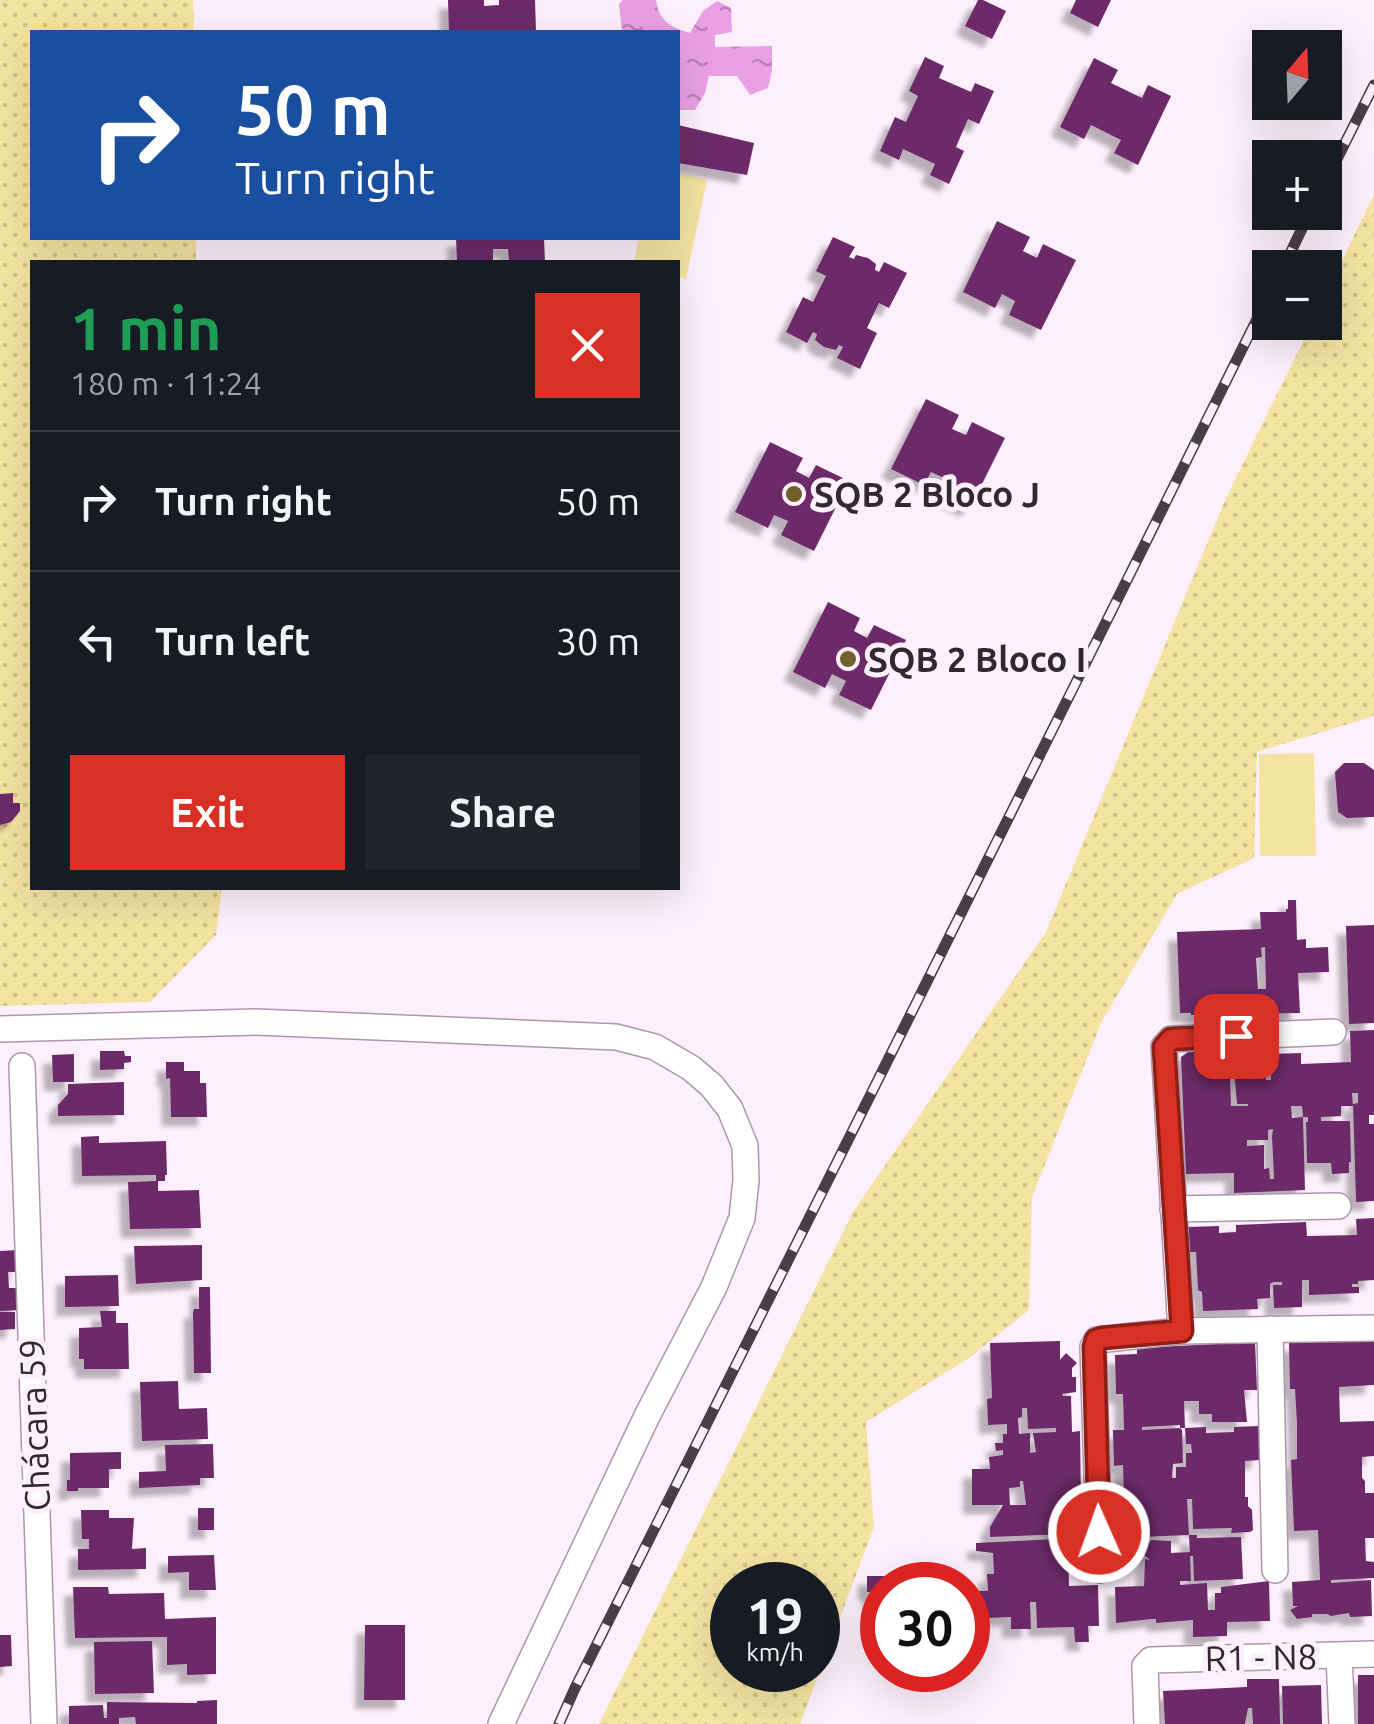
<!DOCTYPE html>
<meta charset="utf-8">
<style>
body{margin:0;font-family:Ubuntu,sans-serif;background:#20242c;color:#f1f3f6;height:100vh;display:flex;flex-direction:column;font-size:38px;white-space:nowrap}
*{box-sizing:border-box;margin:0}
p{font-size:32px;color:#9ea1a6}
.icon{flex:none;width:55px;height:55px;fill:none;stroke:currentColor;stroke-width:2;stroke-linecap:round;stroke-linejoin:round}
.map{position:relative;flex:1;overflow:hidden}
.side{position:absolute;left:30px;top:260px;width:650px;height:630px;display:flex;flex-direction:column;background:#171b24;border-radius:0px;box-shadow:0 10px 40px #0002}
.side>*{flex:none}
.banner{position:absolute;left:30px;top:30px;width:650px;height:210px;border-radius:0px;box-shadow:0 10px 40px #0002;background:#1a4fa0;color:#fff;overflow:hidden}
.needle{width:65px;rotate:19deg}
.tools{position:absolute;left:1252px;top:30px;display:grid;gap:20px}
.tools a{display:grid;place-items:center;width:90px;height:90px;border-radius:0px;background:#171b24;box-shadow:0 10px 40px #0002;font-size:50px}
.speed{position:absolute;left:710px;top:1562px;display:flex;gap:20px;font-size:50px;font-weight:700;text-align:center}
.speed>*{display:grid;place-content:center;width:130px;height:130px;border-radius:50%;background:#171b24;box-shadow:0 10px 40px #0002;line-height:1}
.speed small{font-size:25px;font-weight:400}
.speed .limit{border:15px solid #d22;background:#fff;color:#111}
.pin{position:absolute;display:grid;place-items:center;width:85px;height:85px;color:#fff;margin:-42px;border-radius:20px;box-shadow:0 5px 15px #0006}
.me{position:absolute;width:110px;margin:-55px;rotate:358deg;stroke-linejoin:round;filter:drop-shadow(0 0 8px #0008)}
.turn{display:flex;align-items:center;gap:35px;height:210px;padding:0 40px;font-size:45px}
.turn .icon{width:130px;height:130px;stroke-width:2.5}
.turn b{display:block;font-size:70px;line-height:85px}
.round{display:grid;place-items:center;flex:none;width:105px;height:105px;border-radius:0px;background:#20242c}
.head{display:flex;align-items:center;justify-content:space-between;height:170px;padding:0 40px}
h1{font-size:60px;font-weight:700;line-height:75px;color:#1e9e55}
.action{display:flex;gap:20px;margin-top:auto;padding:20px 40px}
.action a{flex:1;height:115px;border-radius:0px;background:#d93025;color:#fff;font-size:40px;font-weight:700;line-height:115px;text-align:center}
.action a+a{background:#20242c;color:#f1f3f6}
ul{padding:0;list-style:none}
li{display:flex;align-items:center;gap:30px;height:140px;padding:0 40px;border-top:2px solid #363941}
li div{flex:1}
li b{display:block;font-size:38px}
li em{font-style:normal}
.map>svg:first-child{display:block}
</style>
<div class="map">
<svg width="1374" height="1724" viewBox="0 0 1374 1724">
<defs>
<pattern id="grass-dots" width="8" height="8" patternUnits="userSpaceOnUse" patternTransform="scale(2.5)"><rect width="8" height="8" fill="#f5e3a1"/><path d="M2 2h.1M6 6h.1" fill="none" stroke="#d2c38b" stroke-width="1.8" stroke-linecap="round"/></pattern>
<pattern id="water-ripples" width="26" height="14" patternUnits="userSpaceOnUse" patternTransform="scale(2.5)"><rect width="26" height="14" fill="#eaa0e4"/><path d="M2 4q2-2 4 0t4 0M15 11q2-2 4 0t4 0" fill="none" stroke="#be82b9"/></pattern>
<filter id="shadow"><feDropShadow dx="-9" dy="9" stdDeviation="2.5" flood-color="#0004"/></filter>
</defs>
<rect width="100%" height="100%" fill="#fdeffb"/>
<g fill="url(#grass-dots)" fill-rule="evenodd">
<path d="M0 0H193L194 32H32V238H196V262H32V888H222L216 935 150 1002 0 1006Z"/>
<path d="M1374 195V716L1257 752 1254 858 1177 894 1101 1023 1032 1197 1029 1310 969 1358 866 1422 874 1527 800 1724H599L853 1212 1046 932 1225 500 1312 323 1325 322V295ZM732 1585H818V1670H732Z"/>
</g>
<g fill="#f5e3a1">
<path d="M678 173 707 180 686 279 678 277V262H634L639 238H678Z"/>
<path d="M1314 753 1316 856H1260L1259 754Z"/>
</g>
<path fill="url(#water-ripples)" d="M623 0H656C659 21 670 27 690 33L703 11 717 1 731 8 732 32 715 35V47L772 46V71L768 88 750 95 737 76H709L705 93 695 110H678V32H622L619 4Z"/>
<g fill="#6c2b69" fill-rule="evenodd" filter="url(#shadow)">
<path d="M448 0H484V6L499 5V0H535L536 32H449Z"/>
<path d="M978 0H983L1006 11 992 39 965 26Z"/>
<path d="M1076 0H1111L1098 27 1070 13Z"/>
<path d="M925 57 944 66 939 78 971 92 975 83 994 91 979 124 968 119 956 147 964 151 949 184 930 175 935 164 903 149 899 160 880 151 895 117 906 122 918 96 909 91Z"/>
<path d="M1094 58 1118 70 1111 83 1142 98 1148 85 1171 96 1138 165 1114 153 1121 140 1091 125 1084 139 1060 127Z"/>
<path d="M678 125 754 143 747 175 678 163Z"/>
<path d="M997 221 1030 237 1023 251 1037 258 1043 244 1076 260 1041 330 1009 315 1015 301 1002 294 995 308 963 292Z"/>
<path d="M833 237 855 247 849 257 854 259 856 255 868 258 876 264 875 270 879 272 884 262 907 273 889 308 879 303 867 328 877 333 860 369 837 358 843 347 839 345 836 350 824 347 815 340 817 334 813 332 807 343 786 332 803 297 813 302 826 276 816 271Z"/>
<path d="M456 238H544L545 262H509L508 249H493V262H457Z"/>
<path d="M926 399 959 415 952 429 966 435 972 422 1005 438 970 508 938 492 944 478 931 472 924 485 891 469Z"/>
<path d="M770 442 803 458 796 471 809 478 816 465 849 481 814 551 781 535 788 521 774 515 768 528 735 512Z"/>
<path d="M828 602 860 618 854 631 867 638 874 625 906 640 871 710 839 695 846 681 832 674 825 688 793 672Z"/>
<path d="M1344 763H1364L1374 770V817L1347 818 1338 812 1335 772Z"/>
<path d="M13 793V803H20V811L11 822 0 825V794Z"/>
<path d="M1288 900H1296L1297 940 1306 939V948L1328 947 1329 972 1298 973 1300 1013 1191 1015V1013H1180L1177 932 1261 929 1260 912H1286V909H1288ZM1265 947 1266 989H1258L1256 958 1262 957 1261 948Z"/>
<path d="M1374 925V1023L1349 1024 1346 926Z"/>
<path d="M1374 1030V1115H1369V1124H1374V1201L1356 1202 1353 1104 1358 1103V1093H1352L1353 1106H1341V1116L1321 1117V1121H1350L1351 1162H1349V1173L1332 1174 1331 1163H1307L1306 1122H1308V1117H1303L1302 1106H1291L1292 1118 1303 1117 1305 1190 1234 1193V1173L1186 1174 1181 1057 1194 1048 1229 1046 1231 1106H1248V1104H1237L1234 1068H1266V1080H1271V1069H1266V1054L1301 1053V1064L1351 1062 1350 1031ZM1273 1129 1272 1136 1274 1179H1270L1269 1168 1264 1169V1145L1247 1146V1140H1268V1130Z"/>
<path d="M100 1051H124L125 1056H131V1062L124 1063V1069L100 1070Z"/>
<path d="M74 1054V1082H53L52 1055Z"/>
<path d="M166 1062H184V1071H200V1083H206L207 1117H171L170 1078 166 1079Z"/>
<path d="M124 1082V1115L58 1116V1105L68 1094V1084Z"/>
<path d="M99 1136V1143L166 1141 167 1175H165V1181H158V1191L199 1190 201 1228 130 1229 128 1182 156 1181V1175L82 1176 81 1137Z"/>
<path d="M1374 1218V1280L1358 1281V1284H1352V1287H1359V1293L1309 1295V1280H1302V1307L1274 1308 1273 1285H1282V1282H1273L1270 1284V1298L1257 1299 1258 1309 1203 1311 1202 1292 1198 1290 1196 1252H1189L1188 1227 1219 1226V1233L1236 1232V1225L1306 1222 1307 1236 1357 1235 1356 1219Z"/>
<path d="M202 1245V1280L136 1284 134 1246Z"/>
<path d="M18 1250 19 1272H8L9 1288H19L20 1310 0 1311V1251Z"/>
<path d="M118 1275 119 1306 65 1307V1276Z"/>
<path d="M199 1287H210L211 1373H194L193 1313 194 1309H199Z"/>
<path d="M100 1311H116V1323H128L129 1369H84V1359H79V1328L102 1327Z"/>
<path d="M0 1312H15V1329L0 1330Z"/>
<path d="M1374 1340V1385L1339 1387 1340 1422 1374 1421V1456L1362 1457V1478L1365 1481V1493H1374V1538H1365L1366 1561 1374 1562V1578L1331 1580V1583L1371 1580 1372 1616 1350 1617 1349 1613 1331 1616 1327 1614H1312V1617L1297 1619 1290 1610 1298 1606H1293L1292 1582 1320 1580 1318 1530 1294 1531 1291 1460 1297 1459V1424L1295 1389H1290L1289 1343Z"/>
<path d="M1060 1341V1360L1066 1353 1077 1363 1072 1368V1377H1076V1392L1062 1394 1063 1396H1071L1072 1432 1080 1431 1081 1503 1065 1504 1066 1534 990 1537V1527L1003 1505H972V1469H990L989 1457 1003 1455V1450L996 1451 995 1443H1003V1434H1007V1424L988 1425 987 1399 992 1398 990 1343ZM1022 1408H1027L1028 1429 1056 1428V1432L1033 1433 1036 1452 1030 1453V1433L1019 1434 1018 1418 1022 1417ZM1020 1481H1023L1026 1505H1010L1009 1488 1020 1487Z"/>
<path d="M1255 1342 1257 1390H1244L1247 1422H1212V1414H1199V1401H1184L1185 1428 1206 1427V1433L1234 1432V1427L1259 1426 1260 1460 1245 1461V1497H1248V1506L1252 1510 1253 1530 1250 1532 1231 1533 1232 1528 1193 1529 1192 1499H1187L1189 1535 1116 1538 1115 1502 1124 1501 1123 1465 1114 1466 1113 1430H1124L1123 1394H1116L1115 1355 1137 1354V1348ZM1180 1425V1428H1185L1186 1444H1191L1192 1453H1186V1467H1176V1478H1172L1173 1464 1183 1463 1182 1430 1180 1428 1142 1430V1427Z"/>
<path d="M178 1381 179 1409 207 1408 208 1439 142 1441 140 1382Z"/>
<path d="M213 1444 214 1478H200V1485L139 1488V1472L166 1471 165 1445Z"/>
<path d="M121 1452V1469H109V1488H78V1491H67V1480H70V1453Z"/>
<rect x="198" y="1508" width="16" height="22"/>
<path d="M81 1510H109V1518H134L132 1549 146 1548V1569L78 1570V1549H89V1539H82Z"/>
<path d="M1189 1535H1197V1538L1241 1537 1243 1579 1194 1581 1193 1556H1190Z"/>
<path d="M1055 1539 1056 1548 1068 1547 1069 1586 1098 1585 1099 1626H1088L1089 1642H1075L1074 1627 1037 1628 1036 1602H1030L1031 1629H1011V1617L987 1618V1614H968V1591H988L987 1574H994L993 1553 976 1551V1543Z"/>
<path d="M1151 1540 1171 1541V1553L1190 1552 1191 1581H1180V1585L1207 1583 1208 1610H1215V1593H1221V1587L1269 1581 1270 1621 1227 1622V1636L1193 1637V1620L1156 1623V1619H1151L1116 1623 1115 1587 1144 1586 1145 1559 1150 1560 1144 1555V1549Z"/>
<path d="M214 1555 216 1590H189V1572L168 1573V1556Z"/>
<path d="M867 1576H908V1585H882V1603H872V1592H867Z"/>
<path d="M73 1587H108L109 1594 164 1593 165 1619 216 1617V1674L187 1675V1664L167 1665V1637L75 1638Z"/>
<path d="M365 1625H405V1700H364Z"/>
<path d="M0 1635H11L12 1666 0 1667Z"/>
<path d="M152 1641 154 1693 95 1694 94 1642Z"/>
<rect x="1358" y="1675" width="16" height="49"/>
<path d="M1247 1679H1279L1280 1724H1253L1252 1708H1248L1245 1724H1165L1163 1691 1247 1687Z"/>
<path d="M1321 1685 1322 1724H1283L1282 1686Z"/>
<path d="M217 1700V1724H136L135 1717 119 1718V1724H69V1706L103 1705 104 1718H107V1702L197 1703V1701Z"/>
</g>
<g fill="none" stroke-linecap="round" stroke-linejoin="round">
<defs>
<g id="minor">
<path d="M0 1029 256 1022 616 1037 655 1047 691 1068 712 1086 730 1109 745 1146 746 1180 742 1218 714 1287 647 1416 501 1724"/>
<path d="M22 1066 44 1724"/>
<path d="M1173 1209 1338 1206"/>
<path d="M1270 1329 1275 1570"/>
<path d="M1181 1331 1164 1047 1171 1039 1333 1032"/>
<path d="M1100 1570 1093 1347 1097 1340 1181 1331 1374 1328"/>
<path d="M1339 1656 1342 1724"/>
<path d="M1147 1724 1145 1666 1151 1660 1374 1654"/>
</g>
</defs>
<use href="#minor" stroke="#ae97ab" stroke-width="28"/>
<use href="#minor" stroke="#fff" stroke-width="25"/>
<defs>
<g id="rail">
<path d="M1325 183 1374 85"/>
<path d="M1283 268 1310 212"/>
<path d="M559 1724 575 1688 1270 293"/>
</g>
</defs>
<use href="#rail" stroke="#483e47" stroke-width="11"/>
<use href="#rail" stroke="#fdeffb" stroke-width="8" stroke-dasharray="22" stroke-linecap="butt"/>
</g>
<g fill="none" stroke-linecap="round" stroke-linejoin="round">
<defs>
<path id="route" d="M1099 1532 1094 1347 1096 1340 1102 1338 1182 1331 1164 1047 1171 1039 1236 1036"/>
</defs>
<use href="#route" stroke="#8d1f18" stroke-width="25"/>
<use href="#route" stroke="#d93025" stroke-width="18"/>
</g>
<g fill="#6f612e" stroke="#fdeffb" stroke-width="4">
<circle cx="794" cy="494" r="10"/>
<circle cx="848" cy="659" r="10"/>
</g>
<g text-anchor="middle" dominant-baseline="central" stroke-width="10" stroke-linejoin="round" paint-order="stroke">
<g font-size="35" font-weight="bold" fill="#312830" stroke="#fdeffb" text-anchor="start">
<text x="814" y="494">SQB 2 Bloco J</text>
<text x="868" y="659">SQB 2 Bloco I</text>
</g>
<g font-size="35" fill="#312830" stroke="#fdeffb">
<text transform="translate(34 1425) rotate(-92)">Chácara 59</text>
<text transform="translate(1261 1657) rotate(-1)">R1 - N8</text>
</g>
</g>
</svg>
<div class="tools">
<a><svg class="needle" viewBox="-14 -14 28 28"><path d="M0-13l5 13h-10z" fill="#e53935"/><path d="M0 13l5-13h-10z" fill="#9ea1a6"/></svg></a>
<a>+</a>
<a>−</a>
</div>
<div class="speed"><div>19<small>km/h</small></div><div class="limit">30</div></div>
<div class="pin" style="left:1236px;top:1036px;background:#d93025"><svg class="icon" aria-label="arrive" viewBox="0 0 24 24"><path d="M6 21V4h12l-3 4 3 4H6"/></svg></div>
<svg class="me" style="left:1099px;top:1532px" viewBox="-20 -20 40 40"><circle r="17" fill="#d93025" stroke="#fff" stroke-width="3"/><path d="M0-11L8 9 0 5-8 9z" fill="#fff"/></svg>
<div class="banner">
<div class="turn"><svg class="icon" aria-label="right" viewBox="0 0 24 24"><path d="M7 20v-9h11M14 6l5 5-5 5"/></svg><div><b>50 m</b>Turn right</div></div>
</div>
<section class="side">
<div class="head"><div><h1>1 min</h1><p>180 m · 11:24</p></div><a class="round" style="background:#d93025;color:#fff"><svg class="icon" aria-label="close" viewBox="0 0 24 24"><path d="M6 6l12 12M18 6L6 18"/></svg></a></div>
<ul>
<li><svg class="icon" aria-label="right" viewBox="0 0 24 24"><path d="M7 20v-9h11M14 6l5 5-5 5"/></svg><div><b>Turn right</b></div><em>50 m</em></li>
<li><svg class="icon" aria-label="left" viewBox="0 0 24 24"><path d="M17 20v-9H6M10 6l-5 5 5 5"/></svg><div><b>Turn left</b></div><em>30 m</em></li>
</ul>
<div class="action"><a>Exit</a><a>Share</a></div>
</section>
</div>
